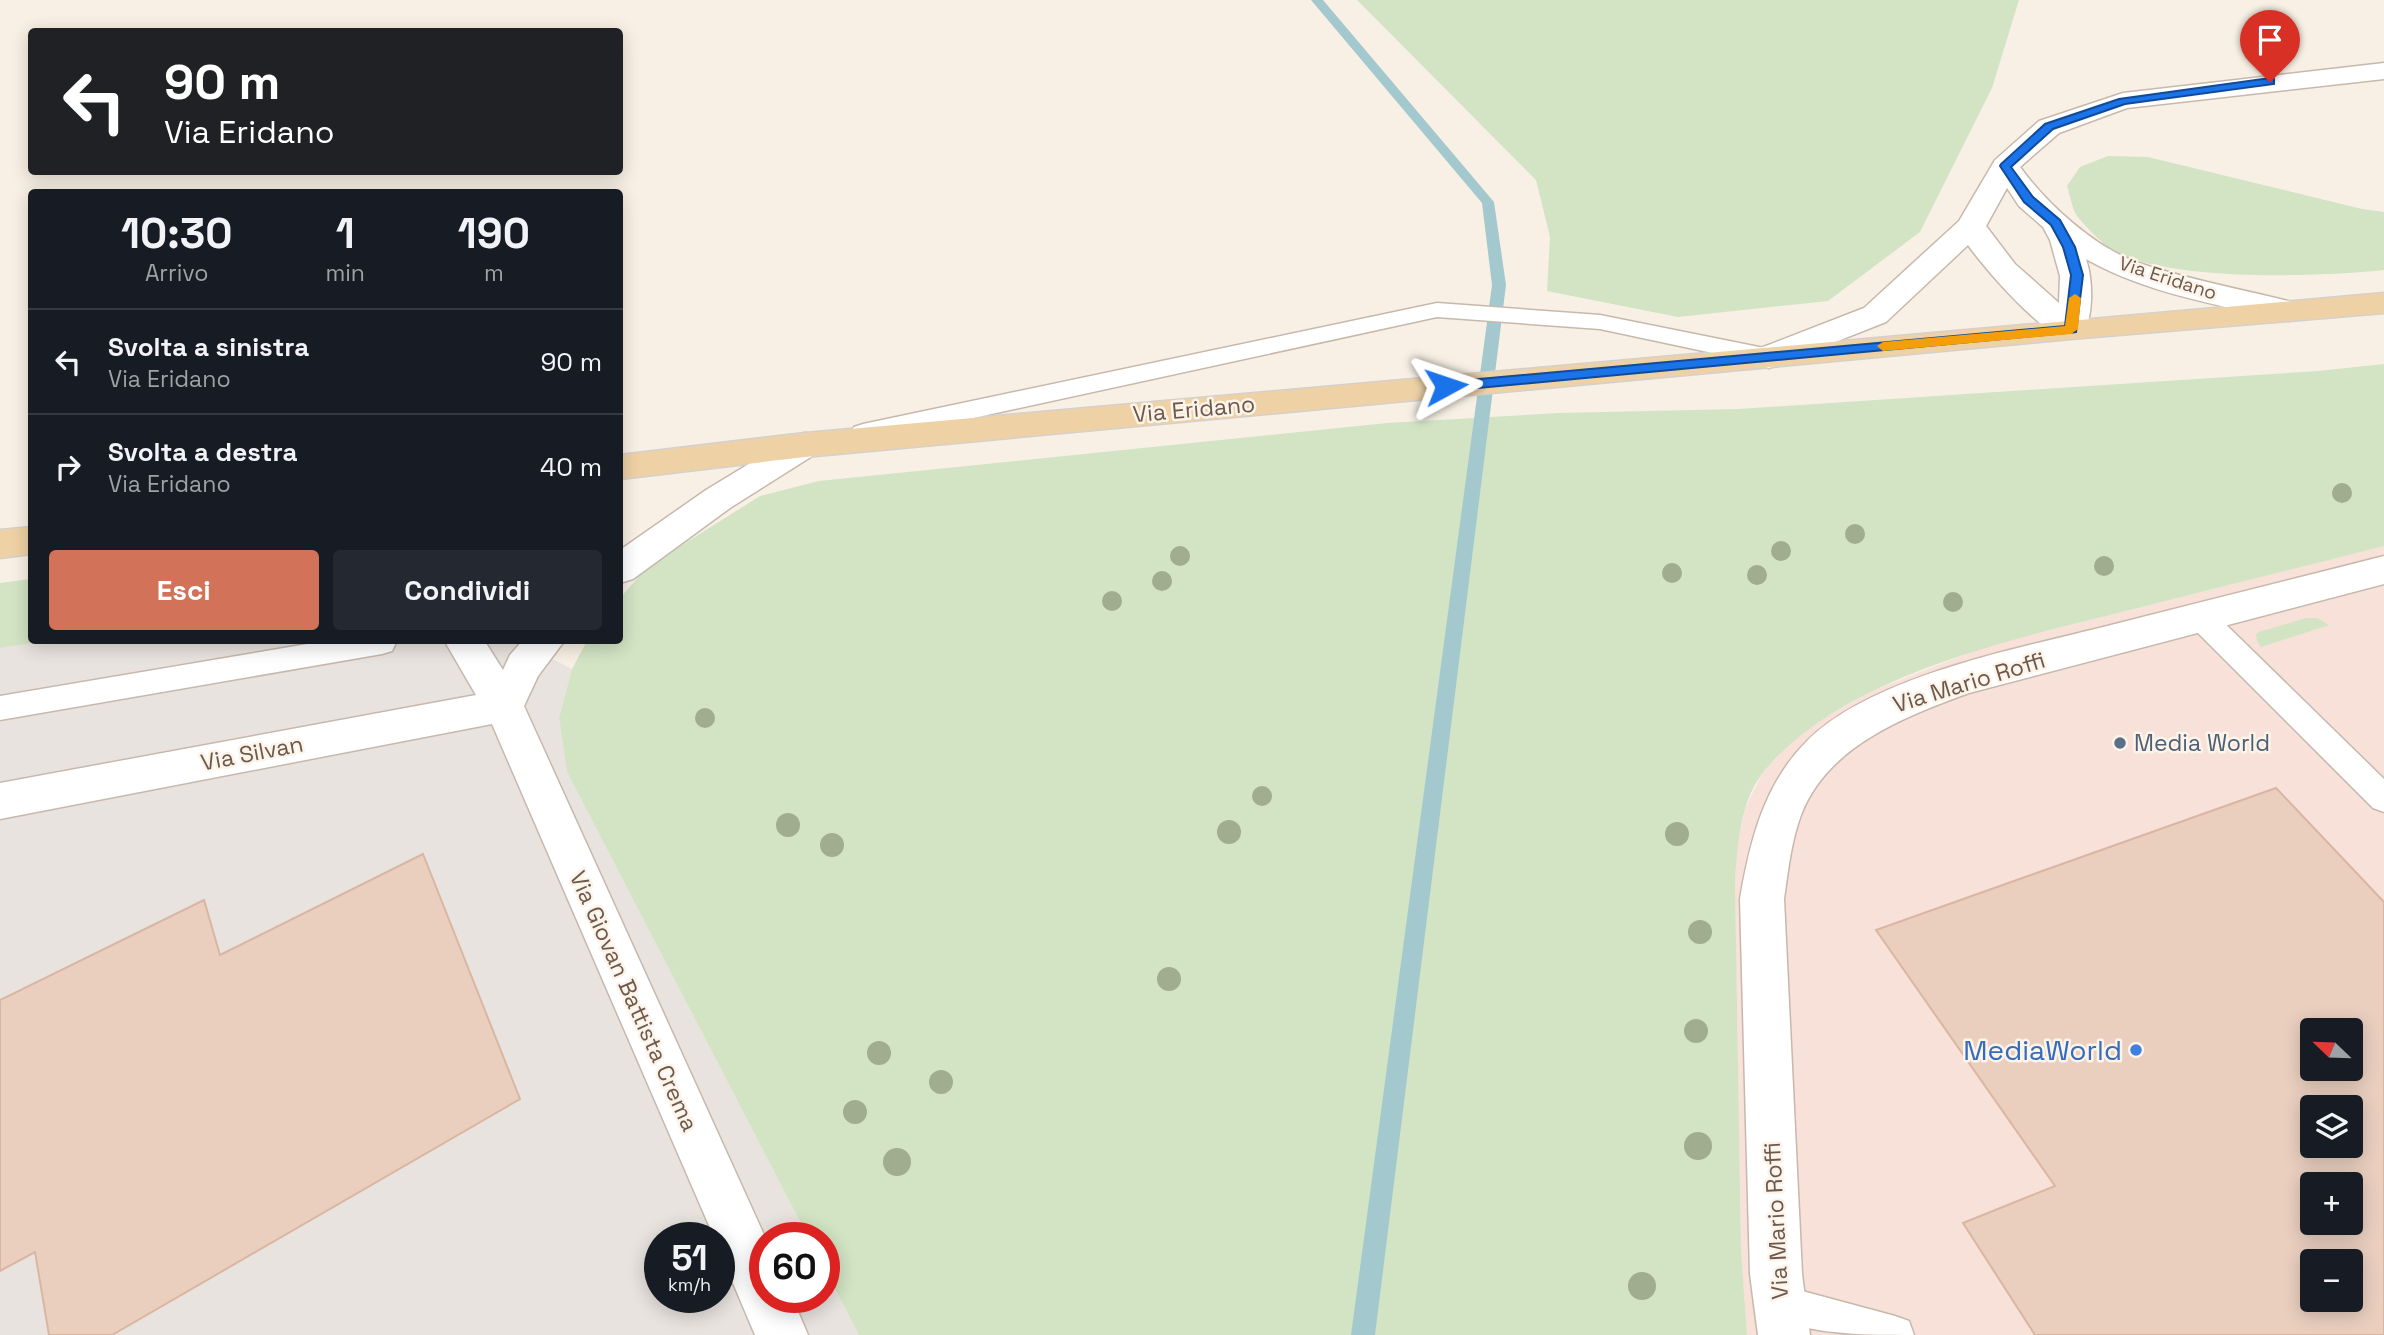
<!DOCTYPE html>
<html lang="it">
<meta charset="utf-8">
<style>
body{margin:0;font-family:"Space Grotesk",sans-serif;background:#242831;color:#f1f3f6;height:100vh;display:flex;flex-direction:column;font-size:26px;white-space:nowrap}
*{box-sizing:border-box;margin:0}
p{font-size:23px;color:#9ea1a6}
.icon{flex:none;width:38px;height:38px;fill:none;stroke:currentColor;stroke-width:2;stroke-linecap:round;stroke-linejoin:round}
.map{position:relative;flex:1;overflow:hidden}
.side{position:absolute;left:28px;top:189px;width:595px;height:455px;display:flex;flex-direction:column;background:#171b24;border-radius:7px;box-shadow:0 4px 18px #0003}
.side>*{flex:none}
.top-card{position:absolute;left:28px;top:28px;width:595px;height:147px;border-radius:7px;box-shadow:0 4px 18px #0003;background:#202124;color:#fff;overflow:hidden}
.needle{width:46px;rotate:293deg}
.buttons{position:absolute;left:2300px;top:1018px;display:grid;gap:14px}
.buttons a{display:grid;place-items:center;width:63px;height:63px;border-radius:7px;background:#171b24;box-shadow:0 4px 18px #0003;font-size:35px}
.speed{position:absolute;left:644px;top:1222px;display:flex;gap:14px;font-size:35px;font-weight:700;text-align:center}
.speed>*{display:grid;place-content:center;width:91px;height:91px;border-radius:50%;background:#171b24;box-shadow:0 4px 18px #0003;line-height:1}
.speed small{font-size:18px;font-weight:400}
.speed .limit{border:10px solid #d22;background:#fff;color:#111}
.pin{position:absolute;display:grid;place-items:center;width:60px;height:60px;color:#fff;margin:-72px -30px;border-radius:50% 50% 50% 0;rotate:-45deg;box-shadow:0 0 7px #0007}
.pin .icon{rotate:45deg}
.me{position:absolute;width:77px;margin:-38px;rotate:85deg;stroke-linejoin:round;filter:drop-shadow(0 0 5px #0008)}
.turn{display:flex;align-items:center;gap:24px;height:147px;padding:0 21px;font-size:32px}
.turn .icon{width:91px;height:91px;stroke-width:2.5}
.turn b{display:block;font-size:49px;line-height:60px}
.eta{display:flex;justify-content:space-evenly;align-items:center;height:119px;text-align:center}
.eta b{font-size:42px;font-weight:700;line-height:49px}
.action{display:flex;gap:14px;margin-top:auto;padding:14px 21px}
.action a{flex:1;height:80px;border-radius:7px;background:#d27259;color:#fff;font-size:28px;font-weight:700;line-height:80px;text-align:center}
.action a+a{background:#242831;color:#f1f3f6}
ul{padding:0;list-style:none}
li{display:flex;align-items:center;gap:21px;height:105px;padding:0 21px;border-top:2px solid #363941}
li div{flex:1}
li b{display:block;font-size:26px}
li em{font-style:normal}
.map>svg:first-child{display:block}
</style>
<div class="map">
<svg width="2384" height="1335" viewBox="0 0 2384 1335">
<rect width="100%" height="100%" fill="#f8f0e4"/>
<path fill="#f7e1d9" fill-rule="evenodd" d="M2384 546V1335H1747L1741 1250 1735 880 1737 844 1745 809 1763 772 1793 740 1822 719 1872 691 1987 646ZM2312 1031H2350V1069H2312ZM2312 1108H2350V1146H2312ZM2312 1185H2350V1223H2312ZM2312 1262H2350V1300H2312Z"/>
<path fill="#e8e3de" fill-rule="evenodd" d="M44 640H515L572 669 559 718 567 772 808 1237H765V1297H824V1268L859 1335H0V648ZM660 1237H719V1297H660Z"/>
<g fill="#d2e4c4">
<path d="M1357 0H2019L1992 88 1920 232 1828 301 1678 317 1547 291 1550 237 1536 180Z"/>
<path d="M2108 156 2148 157 2362 209 2384 212V270C2321 277 2165 282 2113 250 2101 243 2086 227 2077 216 2072 209 2070 195 2067 186L2080 167Z"/>
<path d="M2384 364V546C2302 567 2220 587 2138 608 2020 638 1846 673 1765 770 1740 800 1738 842 1735 880L1741 1250 1747 1335H859L824 1268V1237H808L567 772 559 718 572 669 587 641 620 640V598L647 567 760 496 819 481 1387 423 1559 413 1738 409 2318 371Z"/>
<path d="M31 579 32 640 44 641 0 648V583Z"/>
<path d="M2306 618H2317L2329 625 2261 647 2257 641 2256 634 2259 632Z"/>
</g>
<g fill="none" stroke-linecap="round" stroke-linejoin="round">
<path fill="#a3c9cf" fill-rule="evenodd" d="M1311 0H1323L1494 202 1506 285 1375 1335H1351L1492 285 1482 203Z"/>
</g>
<g fill="#eacfbf" stroke="#dab6a2" stroke-width="2" fill-rule="evenodd">
<path d="M2276 788 2384 902V1335H2035L1963 1223 2055 1186 1876 930ZM2312 1031H2350V1069H2312ZM2312 1108H2350V1146H2312ZM2312 1185H2350V1223H2312ZM2312 1262H2350V1300H2312Z"/>
<path d="M423 854 520 1099 112 1335H49L35 1252 0 1271V1000L204 900 220 955Z"/>
</g>
<g fill="none" stroke-linecap="round" stroke-linejoin="round">
<defs>
<g id="service">
<path d="M1437 303 1600 315 1769 349 1777 352 1781 357 1777 362 1769 365 1600 329 1437 317 863 442 854 439 851 433 854 427 863 424Z"/>
<path d="M2200 606 2210 609 2384 779V812L2373 808 2190 625 2186 617 2190 609Z"/>
<path d="M331 640H395L396 643 392 651 382 654 0 720V696Z"/>
<path d="M1780 1285 1895 1316 1909 1321 1914 1335C1859 1335 1819 1335 1767 1317L1761 1304 1767 1291Z"/>
</g>
<g id="minor">
<path d="M2384 63V79L2127 108 2059 133 2020 167C2047 204 2095 248 2139 263 2192 281 2247 290 2300 304L2304 311 2300 318 2289 321C2221 305 2147 294 2086 259 2093 280 2094 317 2082 336 2074 338 2069 340 2061 337 2033 324 1986 270 1968 245L1886 322 1769 368 1758 365 1753 357 1758 349 1864 308 1959 221 1995 160 2039 121 2123 93ZM2007 188 2019 206 2043 227 2050 240 2060 276 2059 303 2015 264 1986 226Z"/>
<path d="M805 433 817 437 822 445 817 453 730 508 633 579 620 583V550L706 490 793 437Z"/>
<path d="M2384 556V584L1969 693C1906 716 1827 746 1801 815 1791 842 1788 871 1784 899L1802 1274 1810 1335H1758L1750 1274 1740 899C1750 841 1764 784 1807 741 1873 675 2022 648 2111 625 2202 602 2293 579 2384 556Z"/>
<path d="M444 640H484L503 670 510 655 523 640H565L538 676 524 706 765 1237V1297H792L808 1335H755L719 1250V1237H714L492 724 0 819V783L476 695Z"/>
</g>
<g id="primary">
<path d="M2384 293V313L2071 339 805 457 620 479V455L805 433Z"/>
<path d="M32 527V554L0 558V530Z"/>
</g>
</defs>
<use href="#service" stroke="#c7b8ac" stroke-width="3"/>
<use href="#minor" stroke="#c7b8ac" stroke-width="3"/>
<use href="#primary" stroke="#d6d0cd" stroke-width="3"/>
<use href="#service" fill="#fff" fill-rule="evenodd"/>
<use href="#minor" fill="#fff" fill-rule="evenodd"/>
<use href="#primary" fill="#eed2a5" fill-rule="evenodd"/>
</g>
<g fill="#a0ad8f">
<circle cx="2342" cy="493" r="10"/>
<circle cx="1855" cy="534" r="10"/>
<circle cx="1781" cy="551" r="10"/>
<circle cx="1180" cy="556" r="10"/>
<circle cx="2104" cy="566" r="10"/>
<circle cx="1672" cy="573" r="10"/>
<circle cx="1757" cy="575" r="10"/>
<circle cx="1162" cy="581" r="10"/>
<circle cx="1112" cy="601" r="10"/>
<circle cx="1953" cy="602" r="10"/>
<circle cx="705" cy="718" r="10"/>
<circle cx="1262" cy="796" r="10"/>
<circle cx="788" cy="825" r="12"/>
<circle cx="1229" cy="832" r="12"/>
<circle cx="1677" cy="834" r="12"/>
<circle cx="832" cy="845" r="12"/>
<circle cx="1700" cy="932" r="12"/>
<circle cx="1169" cy="979" r="12"/>
<circle cx="1696" cy="1031" r="12"/>
<circle cx="879" cy="1053" r="12"/>
<circle cx="941" cy="1082" r="12"/>
<circle cx="855" cy="1112" r="12"/>
<circle cx="1698" cy="1146" r="14"/>
<circle cx="897" cy="1162" r="14"/>
<circle cx="1642" cy="1286" r="14"/>
</g>
<path fill="#1a73e8" stroke="#114b97" stroke-width="2" d="M2270 78 2274 79V84L2125 104 2053 129 2011 167 2033 197 2060 220 2075 247 2083 275 2076 332 1446 391 1439 386 1446 382 2065 326 2071 275 2063 247 2051 225 2024 202 2000 166 2001 164 2045 124 2119 99Z"/>
<path fill="#f59e0b" d="M2075 294 2081 298 2078 329 2071 334 1883 351 1877 346 1883 342 2065 326 2069 298Z"/>
<circle fill="#5c6f8a" stroke="#fcf4e9" stroke-width="2.5" cx="2120" cy="743" r="7"/>
<circle fill="#3f7fe0" stroke="#fcf4e9" stroke-width="2.5" cx="2136" cy="1050" r="7"/>
<g text-anchor="middle" dominant-baseline="central" stroke-width="5" stroke-linejoin="round" paint-order="stroke">
<g font-size="19" fill="#6d584d" stroke="#fcf4e9">
<text transform="translate(2168 278) rotate(18)">Via Eridano</text>
</g>
<g font-size="23" fill="#6d584d" stroke="#fcf4e9">
<text transform="translate(1194 409) rotate(-5)">Via Eridano</text>
<text transform="translate(1969 682) rotate(-17)">Via Mario Roffi</text>
<text transform="translate(252 753) rotate(-11)">Via Silvan</text>
<text transform="translate(634 1001) rotate(66)">Via Giovan Battista Crema</text>
<text transform="translate(1776 1221) rotate(-93)">Via Mario Roffi</text>
</g>
<g font-size="23" fill="#4e5e75" stroke="#fcf4e9" text-anchor="start">
<text x="2134" y="743">Media World</text>
</g>
<g font-size="28" fill="#366cbe" stroke="#fcf4e9" text-anchor="end">
<text x="2122" y="1050">MediaWorld</text>
</g>
</g>
</svg>
<div class="buttons">
<a><svg class="needle" viewBox="-14 -14 28 28"><path d="M0-13l5 13h-10z" fill="#e53935"/><path d="M0 13l5-13h-10z" fill="#9ea1a6"/></svg></a>
<a><svg class="icon" aria-label="layers" viewBox="0 0 24 24"><path d="M12 4l9 5-9 5-9-5zM3 14l9 5 9-5"/></svg></a>
<a>+</a>
<a>−</a>
</div>
<div class="speed"><div>51<small>km/h</small></div><div class="limit">60</div></div>
<div class="pin" style="left:2270px;top:82px;background:#d93025"><svg class="icon" aria-label="arrive" viewBox="0 0 24 24"><path d="M6 21V4h12l-3 4 3 4H6"/></svg></div>
<svg class="me" style="left:1446px;top:386px" viewBox="-20 -20 40 40"><path d="M0-17L14 15 0 8-14 15z" fill="#1a73e8" stroke="#fff" stroke-width="4"/></svg>
<div class="top-card">
<div class="turn"><svg class="icon" aria-label="left" viewBox="0 0 24 24"><path d="M17 20v-9H6M10 6l-5 5 5 5"/></svg><div><b>90 m</b>Via Eridano</div></div>
</div>
<section class="side">
<div class="eta">
<div><b>10:30</b><p>Arrivo</p></div>
<div><b>1</b><p>min</p></div>
<div><b>190</b><p>m</p></div>
</div>
<ul>
<li><svg class="icon" aria-label="left" viewBox="0 0 24 24"><path d="M17 20v-9H6M10 6l-5 5 5 5"/></svg><div><b>Svolta a sinistra</b><p>Via Eridano</p></div><em>90 m</em></li>
<li><svg class="icon" aria-label="right" viewBox="0 0 24 24"><path d="M7 20v-9h11M14 6l5 5-5 5"/></svg><div><b>Svolta a destra</b><p>Via Eridano</p></div><em>40 m</em></li>
</ul>
<div class="action"><a>Esci</a><a>Condividi</a></div>
</section>
</div>
